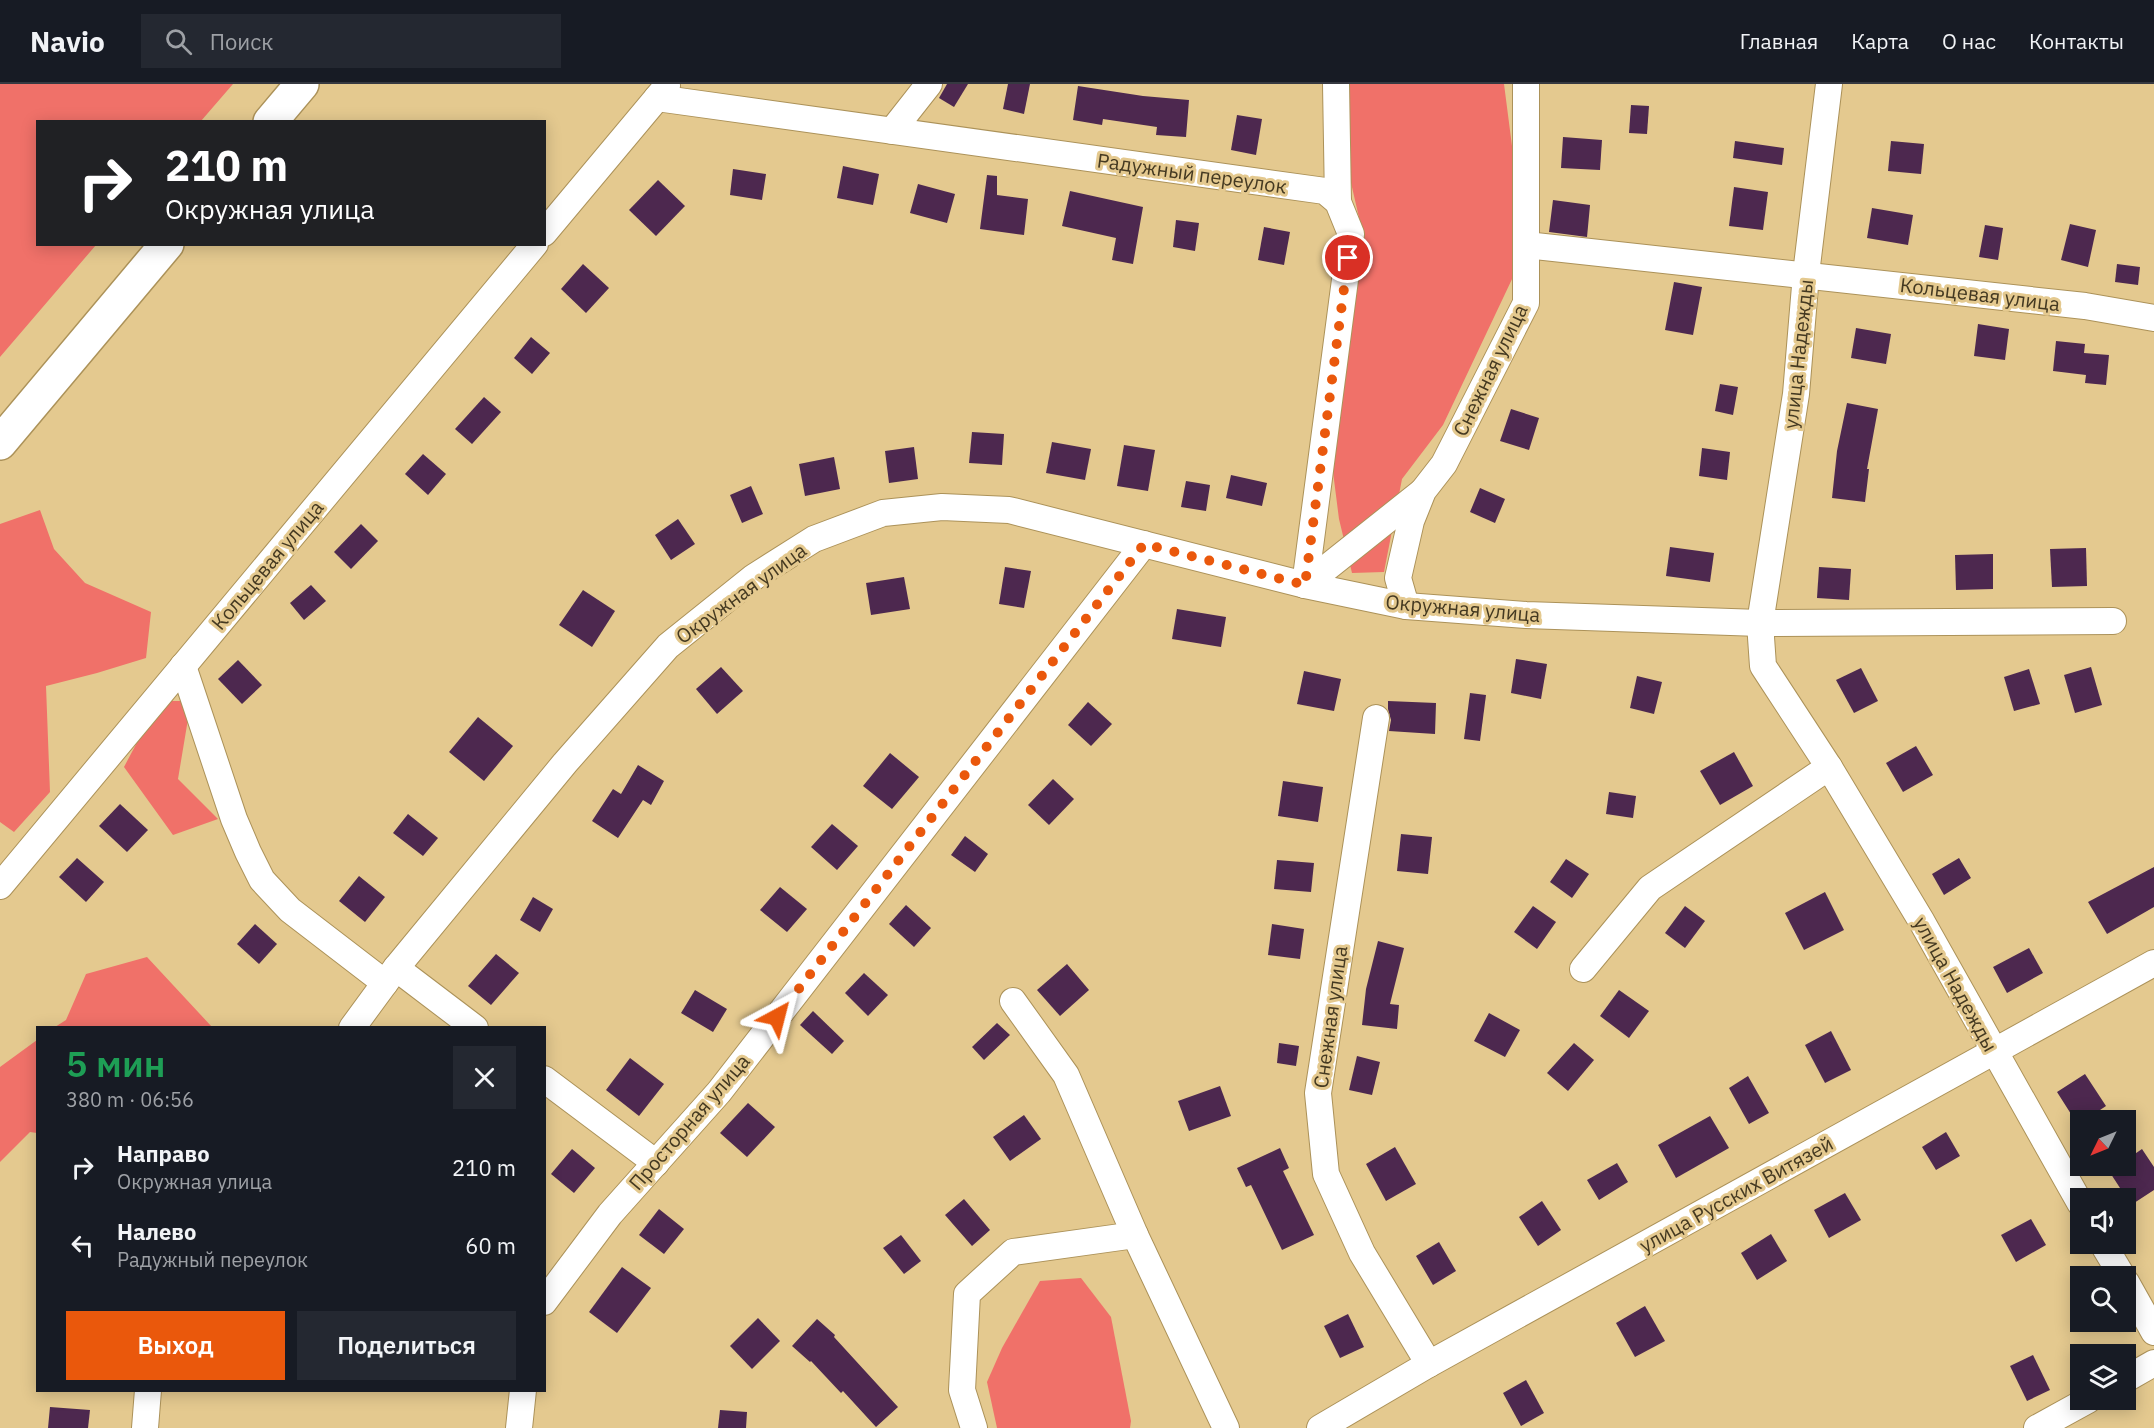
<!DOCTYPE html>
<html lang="ru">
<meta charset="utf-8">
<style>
body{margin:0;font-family:"IBM Plex Sans",sans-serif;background:#242831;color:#f1f3f6;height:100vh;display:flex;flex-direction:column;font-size:22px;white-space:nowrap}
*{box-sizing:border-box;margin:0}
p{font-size:20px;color:#9ea1a6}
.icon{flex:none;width:33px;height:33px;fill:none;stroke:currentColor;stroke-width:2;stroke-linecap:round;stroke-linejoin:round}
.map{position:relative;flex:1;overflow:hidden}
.side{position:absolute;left:36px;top:942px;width:510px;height:366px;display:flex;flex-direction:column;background:#171b24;border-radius:0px;box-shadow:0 3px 15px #0003}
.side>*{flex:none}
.guide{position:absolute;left:36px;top:36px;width:510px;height:126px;border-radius:0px;box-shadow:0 3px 15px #0003;background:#202124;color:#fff;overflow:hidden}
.needle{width:39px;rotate:227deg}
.controls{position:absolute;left:2070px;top:1026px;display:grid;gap:12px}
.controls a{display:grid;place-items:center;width:66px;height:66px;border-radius:0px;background:#171b24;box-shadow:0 3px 15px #0003;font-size:30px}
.pin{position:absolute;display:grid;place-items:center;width:51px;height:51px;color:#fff;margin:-26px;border:3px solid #fff;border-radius:50%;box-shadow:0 2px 6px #0007}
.me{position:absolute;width:66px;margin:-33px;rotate:38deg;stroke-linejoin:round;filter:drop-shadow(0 0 4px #0008)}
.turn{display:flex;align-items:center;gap:21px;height:126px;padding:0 30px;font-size:27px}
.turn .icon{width:78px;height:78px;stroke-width:2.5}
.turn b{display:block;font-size:42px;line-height:51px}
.round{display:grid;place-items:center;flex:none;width:63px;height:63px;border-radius:0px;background:#242831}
.summary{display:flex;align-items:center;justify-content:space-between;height:102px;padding:0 30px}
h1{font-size:36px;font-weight:600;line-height:45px;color:#1e9e55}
.action{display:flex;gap:12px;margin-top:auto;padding:12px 30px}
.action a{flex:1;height:69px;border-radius:0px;background:#ea580c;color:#fff;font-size:24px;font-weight:600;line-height:69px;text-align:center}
.action a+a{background:#242831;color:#f1f3f6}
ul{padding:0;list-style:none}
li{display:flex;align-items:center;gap:18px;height:78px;padding:0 30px}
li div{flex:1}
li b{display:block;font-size:22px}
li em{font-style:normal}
header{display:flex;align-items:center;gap:36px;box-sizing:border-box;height:84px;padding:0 30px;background:#171b24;border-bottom:2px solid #363941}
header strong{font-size:28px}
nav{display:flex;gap:33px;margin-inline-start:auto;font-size:21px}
.search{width:420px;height:54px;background:#242831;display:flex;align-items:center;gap:15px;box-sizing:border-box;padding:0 21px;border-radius:0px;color:#9ea1a6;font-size:22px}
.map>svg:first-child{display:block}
</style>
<header>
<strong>Navio</strong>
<div class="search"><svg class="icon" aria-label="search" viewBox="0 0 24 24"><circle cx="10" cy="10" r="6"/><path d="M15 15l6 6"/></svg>Поиск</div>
<nav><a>Главная</a><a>Карта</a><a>О нас</a><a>Контакты</a></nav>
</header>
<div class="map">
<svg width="2154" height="1344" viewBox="0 0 2154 1344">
<rect width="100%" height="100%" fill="#e4c98f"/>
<g fill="#f07169">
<path d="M0 0H233L201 37 38 38V160L96 161 0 273Z"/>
<path d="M1335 0H1504L1512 62 1513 193 1443 341 1402 395 1384 488 1352 489 1339 435 1332 380 1363 151 1340 51Z"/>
<path d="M40 426 54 465 85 499 151 528 146 574 97 589 46 602 50 708 14 748 0 738V440Z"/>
<path d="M159 617H191L178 695 218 735 173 751 124 683Z"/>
<path d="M147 873 212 943H55L66 936 86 890Z"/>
<path d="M37 956V1049L30 1048 0 1078V983Z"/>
<path d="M1081 1194 1111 1233 1131 1337 1130 1344H997L987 1298 1002 1264 1040 1197Z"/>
</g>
<g fill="#4d284f">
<path d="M947 0H968L954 23 939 14Z"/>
<path d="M1008 0H1030L1024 30 1003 25Z"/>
<path d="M1078 2 1143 12 1189 16 1186 53 1156 51 1157 43 1103 35 1102 41 1073 36Z"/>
<path d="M1631 21 1649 22 1647 50 1629 49Z"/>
<path d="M1237 31 1262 35 1256 71 1231 66Z"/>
<path d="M1563 53 1602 56 1600 86 1561 84Z"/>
<path d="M1735 57 1784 64 1782 81 1733 74Z"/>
<path d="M1891 57 1924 60 1921 90 1888 87Z"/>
<path d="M843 82 879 90 873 121 837 114Z"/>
<path d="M733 85 766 90 762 116 730 111Z"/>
<path d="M987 91 997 92V111L1028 115 1024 151 980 145Z"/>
<path d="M658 96 685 122 656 152 629 126Z"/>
<path d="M918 100 955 110 947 139 910 129Z"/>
<path d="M1734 103 1768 108 1763 146 1729 142Z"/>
<path d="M1070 107 1143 123 1133 180 1112 176 1116 154 1062 142Z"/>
<path d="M1553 116 1590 121 1587 153 1549 148Z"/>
<path d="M1872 124 1913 131 1908 161 1867 154Z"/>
<path d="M1176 136 1199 139 1195 167 1173 163Z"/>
<path d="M2070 140 2096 146 2088 183 2061 176Z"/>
<path d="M1985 141 2003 144 1998 176 1979 173Z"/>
<path d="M1264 143 1290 148 1284 181 1258 176Z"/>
<path d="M583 180 609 204 586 229 561 205Z"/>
<path d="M2117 180 2140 183 2138 201 2115 198Z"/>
<path d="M1674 198 1702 203 1693 251 1665 246Z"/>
<path d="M1978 240 2009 245 2005 276 1974 272Z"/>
<path d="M1856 244 1891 250 1886 280 1851 274Z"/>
<path d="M531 253 550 269 532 290 514 274Z"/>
<path d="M2056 257 2085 260 2084 269 2109 271 2106 301 2085 299 2086 291 2053 287Z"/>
<path d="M1720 300 1738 303 1733 331 1715 327Z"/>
<path d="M484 313 501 328 472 360 455 345Z"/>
<path d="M1847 319 1878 325 1867 385H1869L1865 418 1832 414 1837 367Z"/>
<path d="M1511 325 1539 334 1529 366 1500 357Z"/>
<path d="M972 348 1004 350 1002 381 969 379Z"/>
<path d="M1052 358 1091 365 1085 396 1046 389Z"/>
<path d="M1124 361 1155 366 1148 407 1117 402Z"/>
<path d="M914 363 918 395 889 399 885 367Z"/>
<path d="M1702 364 1730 368 1727 396 1699 392Z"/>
<path d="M423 370 446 390 428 411 405 390Z"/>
<path d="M834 373 840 405 805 412 799 380Z"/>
<path d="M1231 391 1267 399 1262 422 1226 414Z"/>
<path d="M1186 397 1210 401 1206 427 1181 423Z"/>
<path d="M751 402 763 430 742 439 730 411Z"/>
<path d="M1480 404 1505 415 1495 439 1470 428Z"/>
<path d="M678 435 695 460 671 476 655 451Z"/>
<path d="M361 440 378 457 351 485 334 468Z"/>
<path d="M1670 463 1714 469 1710 498 1666 492Z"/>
<path d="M2086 464 2087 502 2052 503 2050 465Z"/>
<path d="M1993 470V505L1956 506 1955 471Z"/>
<path d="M1005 483 1031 487 1024 524 999 520Z"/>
<path d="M1819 483 1851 485 1849 516 1817 514Z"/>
<path d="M904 493 910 525 871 531 866 499Z"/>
<path d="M311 501 326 517 304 536 290 519Z"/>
<path d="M583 506 615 527 592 563 559 541Z"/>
<path d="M1177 525 1226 533 1221 563 1172 555Z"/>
<path d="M1516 575 1547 580 1541 615 1511 609Z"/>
<path d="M238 576 262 601 242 620 218 595Z"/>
<path d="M721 583 743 607 717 630 696 605Z"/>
<path d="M2091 583 2102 621 2075 629 2064 591Z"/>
<path d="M1861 584 1878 617 1854 629 1836 596Z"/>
<path d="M2029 585 2040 620 2014 627 2004 593Z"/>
<path d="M1304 587 1341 595 1334 627 1297 620Z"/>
<path d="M1637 592 1662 598 1654 630 1630 624Z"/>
<path d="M1470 609 1486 611 1480 657 1464 655Z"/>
<path d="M1388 617 1436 619 1435 650 1389 647 1391 636 1388 625Z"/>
<path d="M1088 618 1112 640 1091 662 1068 641Z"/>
<path d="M478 633 513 662 484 697 449 668Z"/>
<path d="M1916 662 1933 691 1903 708 1886 679Z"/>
<path d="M1734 668 1753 702 1720 721 1700 687Z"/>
<path d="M890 669 919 693 892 725 863 702Z"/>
<path d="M638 681 664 697 651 721 643 716 618 754 592 737 613 705 621 710Z"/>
<path d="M1053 695 1074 715 1049 741 1028 721Z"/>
<path d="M1283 697 1323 703 1318 738 1278 732Z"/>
<path d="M1609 708 1636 712 1633 734 1606 730Z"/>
<path d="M120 720 148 746 127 768 99 742Z"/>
<path d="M408 730 438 754 423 772 393 749Z"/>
<path d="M832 740 858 762 837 786 811 763Z"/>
<path d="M1401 750 1432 753 1428 790 1397 787Z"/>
<path d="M965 752 988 770 975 788 951 771Z"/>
<path d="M77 774 104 798 86 818 59 793Z"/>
<path d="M1959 774 1971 794 1944 811 1932 790Z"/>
<path d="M1566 775 1589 790 1572 814 1550 798Z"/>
<path d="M1277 776 1314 779 1311 808 1274 805Z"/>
<path d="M2154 783V823L2107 850 2088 818Z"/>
<path d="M359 792 385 813 365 838 339 817Z"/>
<path d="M780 803 807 825 787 848 760 826Z"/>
<path d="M1825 808 1844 846 1804 866 1785 829Z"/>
<path d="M533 813 553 825 540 848 520 836Z"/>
<path d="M906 821 931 844 914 863 889 840Z"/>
<path d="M1533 822 1556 838 1537 865 1514 848Z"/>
<path d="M1685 822 1705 837 1685 864 1665 849Z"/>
<path d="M255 840 277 860 259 880 237 860Z"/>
<path d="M1272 840 1304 845 1300 875 1268 871Z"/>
<path d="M1378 857 1404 864 1390 920 1399 921 1397 945 1362 941 1366 905Z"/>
<path d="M2029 864 2043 889 2007 909 1993 883Z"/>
<path d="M496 870 519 889 491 921 468 902Z"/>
<path d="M1067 880 1089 906 1060 932 1037 906Z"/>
<path d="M864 889 888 911 868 932 845 909Z"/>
<path d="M695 906 727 925 713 948 681 929Z"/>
<path d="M1619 906 1649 927 1629 954 1600 932Z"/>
<path d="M813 927 844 957 832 970 800 941Z"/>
<path d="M1489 929 1520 946 1505 973 1474 957Z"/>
<path d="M997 939 1010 951 984 976 972 963Z"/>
<path d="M1831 947 1851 986 1825 999 1805 961Z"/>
<path d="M1279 959 1299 962 1296 982 1277 979Z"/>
<path d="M1574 959 1594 976 1568 1007 1547 989Z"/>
<path d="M1357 972 1380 978 1372 1011 1349 1006Z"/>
<path d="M630 974 664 1000 639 1032 606 1006Z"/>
<path d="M2085 990 2106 1022 2085 1036H2080L2078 1041 2057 1008Z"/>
<path d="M1748 992 1769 1029 1749 1040 1729 1004Z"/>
<path d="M1220 1002 1231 1032 1189 1047 1178 1017Z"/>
<path d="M748 1019 775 1043 747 1073 720 1049Z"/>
<path d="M1024 1031 1041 1055 1010 1077 993 1053Z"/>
<path d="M1710 1032 1729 1064 1676 1094 1658 1061Z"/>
<path d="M1946 1048 1960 1072 1936 1086 1922 1063Z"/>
<path d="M1395 1063 1416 1100 1386 1117 1366 1080Z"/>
<path d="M1280 1064 1289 1084 1283 1087 1314 1151 1282 1166 1251 1101 1246 1103 1237 1084Z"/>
<path d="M572 1065 595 1084 574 1109 551 1090Z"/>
<path d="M2142 1065 2154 1083V1106L2131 1121 2109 1087 2117 1082H2126V1076Z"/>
<path d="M1617 1079 1628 1098 1599 1116 1587 1096Z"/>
<path d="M1845 1109 1861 1136 1829 1154 1814 1126Z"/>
<path d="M964 1115 990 1146 972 1162 945 1131Z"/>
<path d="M1542 1117 1561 1146 1538 1162 1519 1133Z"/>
<path d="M659 1125 684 1145 664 1170 639 1151Z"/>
<path d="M2031 1135 2046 1161 2016 1178 2001 1151Z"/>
<path d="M1771 1150 1787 1177 1757 1196 1741 1169Z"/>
<path d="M901 1151 921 1177 904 1190 883 1164Z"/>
<path d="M1439 1158 1456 1187 1433 1201 1416 1172Z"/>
<path d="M622 1183 651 1204 617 1249 589 1228Z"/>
<path d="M1645 1222 1665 1257 1635 1273 1616 1239Z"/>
<path d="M1348 1230 1364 1263 1340 1274 1324 1242Z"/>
<path d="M758 1234 780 1257 752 1285 730 1262Z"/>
<path d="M817 1235 835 1251 834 1253 898 1323 876 1343 843 1307 841 1309 811 1277 810 1278 792 1262Z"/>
<path d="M2033 1271 2050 1306 2027 1317 2010 1282Z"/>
<path d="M1526 1296 1544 1329 1521 1342 1503 1309Z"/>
<path d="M50 1323 90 1326 88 1344H48Z"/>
<path d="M720 1326 747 1328 746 1344H718Z"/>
</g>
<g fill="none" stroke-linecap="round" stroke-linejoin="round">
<defs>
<g id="minor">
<path d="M1336 0 1338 118"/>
<path d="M1829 0 1806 190 1796 310 1760 539 1763 582 1829 683 1922 838 2080 1119"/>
<path d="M657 14 1325 107 1338 118 1351 150 1305 501"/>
<path d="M892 47 929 0"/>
<path d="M544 149 667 2"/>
<path d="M1526 161 2085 222 2154 234"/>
<path d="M1305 501 1422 408"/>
<path d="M1406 522 1398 494 1411 437 1423 407 1444 380 1526 219V0"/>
<path d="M183 582 234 735 248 768 262 796 290 826 385 899"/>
<path d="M1376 634 1318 1009 1326 1090 1362 1169 1429 1280"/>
<path d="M0 802 535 160"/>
<path d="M396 884 475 944"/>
<path d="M1583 885 1650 804 1829 683"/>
<path d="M1013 917 1066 991 1135 1151 1226 1344"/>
<path d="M352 944 396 884 565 679 668 562 754 493 814 455 883 429 942 423 1009 426 1305 501 1406 522 1526 531 1760 539 2113 537"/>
<path d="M544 995 656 1079"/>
<path d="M2103 1160 2122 1192"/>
<path d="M2126 1198 2154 1248"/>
<path d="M544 1218 610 1130 719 1008 1144 460"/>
<path d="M2126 1295 2154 1279"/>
<path d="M145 1344 148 1306"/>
<path d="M519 1344 523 1306"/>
<path d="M974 1344 962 1306 967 1210 1013 1168 1135 1151"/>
<path d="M1320 1344 1429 1280 2154 879"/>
<path d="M2037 1344 2088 1316"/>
</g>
<g id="highway">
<path d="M270 38 302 0"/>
<path d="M0 359 167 160"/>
</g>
</defs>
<use href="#minor" stroke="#ac9259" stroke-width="28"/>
<use href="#highway" stroke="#ac9259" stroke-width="36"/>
<use href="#minor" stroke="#fff" stroke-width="26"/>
<use href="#highway" stroke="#fff" stroke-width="33"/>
</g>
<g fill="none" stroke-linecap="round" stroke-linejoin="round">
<path stroke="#ea580c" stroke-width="10" stroke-dasharray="0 18" d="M777 933 1144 460 1305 501 1348 174"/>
</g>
<g text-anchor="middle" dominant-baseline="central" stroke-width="6" stroke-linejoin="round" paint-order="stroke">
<g font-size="20" fill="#443921" stroke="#e4c98f">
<text transform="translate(1192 89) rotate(8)">Радужный переулок</text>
<text transform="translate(1980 210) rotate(7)">Кольцевая улица</text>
<text transform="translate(1798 270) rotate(-84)">улица Надежды</text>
<text transform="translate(1490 286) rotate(-64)">Снежная улица</text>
<text transform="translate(267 481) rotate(-50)">Кольцевая улица</text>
<text transform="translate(741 509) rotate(-36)">Окружная улица</text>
<text transform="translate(1463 524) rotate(5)">Окружная улица</text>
<text transform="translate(1956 900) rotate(61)">улица Надежды</text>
<text transform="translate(1330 933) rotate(-82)">Снежная улица</text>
<text transform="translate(689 1038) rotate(-49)">Просторная улица</text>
<text transform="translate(1736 1110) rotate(-29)">улица Русских Витязей</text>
</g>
</g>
</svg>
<div class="controls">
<a><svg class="needle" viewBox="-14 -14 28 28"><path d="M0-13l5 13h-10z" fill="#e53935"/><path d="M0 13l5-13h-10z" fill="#9ea1a6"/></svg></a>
<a><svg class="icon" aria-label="sound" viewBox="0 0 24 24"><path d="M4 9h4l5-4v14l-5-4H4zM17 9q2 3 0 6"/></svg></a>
<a><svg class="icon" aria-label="search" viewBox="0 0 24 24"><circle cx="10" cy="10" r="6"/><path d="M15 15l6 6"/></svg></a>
<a><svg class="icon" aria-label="layers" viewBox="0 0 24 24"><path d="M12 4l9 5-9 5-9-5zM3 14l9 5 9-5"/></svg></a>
</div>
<div class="pin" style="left:1348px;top:174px;background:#d93025"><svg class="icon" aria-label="arrive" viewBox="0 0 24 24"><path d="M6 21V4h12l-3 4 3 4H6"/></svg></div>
<svg class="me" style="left:777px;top:933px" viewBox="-20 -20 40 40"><path d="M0-17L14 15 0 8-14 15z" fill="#ea580c" stroke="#fff" stroke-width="4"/></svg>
<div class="guide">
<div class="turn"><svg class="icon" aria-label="right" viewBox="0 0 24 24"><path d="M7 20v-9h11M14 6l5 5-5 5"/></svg><div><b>210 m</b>Окружная улица</div></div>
</div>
<section class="side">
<div class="summary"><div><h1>5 мин</h1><p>380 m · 06:56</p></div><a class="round"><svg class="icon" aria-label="close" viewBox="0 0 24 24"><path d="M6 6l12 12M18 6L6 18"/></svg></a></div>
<ul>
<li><svg class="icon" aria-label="right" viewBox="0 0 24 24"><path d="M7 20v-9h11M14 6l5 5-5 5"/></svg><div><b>Направо</b><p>Окружная улица</p></div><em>210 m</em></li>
<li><svg class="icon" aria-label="left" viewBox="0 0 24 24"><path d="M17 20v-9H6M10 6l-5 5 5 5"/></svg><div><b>Налево</b><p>Радужный переулок</p></div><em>60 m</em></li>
</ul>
<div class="action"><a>Выход</a><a>Поделиться</a></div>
</section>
</div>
